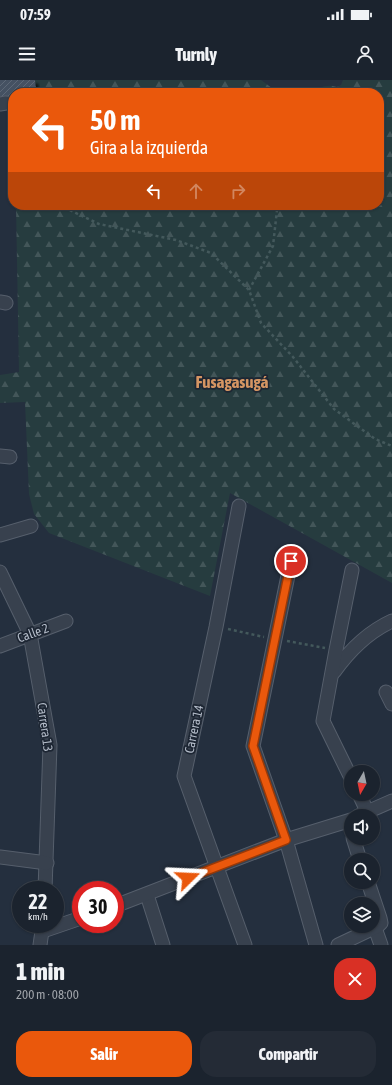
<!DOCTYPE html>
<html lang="es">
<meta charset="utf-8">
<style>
body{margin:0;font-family:"Asap Condensed",sans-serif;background:#242b36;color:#f1f3f6;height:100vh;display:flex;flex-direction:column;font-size:15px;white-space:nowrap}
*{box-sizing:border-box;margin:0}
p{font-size:13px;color:#a0a4aa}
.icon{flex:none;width:22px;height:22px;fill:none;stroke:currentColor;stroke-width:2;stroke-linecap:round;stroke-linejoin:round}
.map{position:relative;height:865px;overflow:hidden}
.side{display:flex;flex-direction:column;background:#1b232e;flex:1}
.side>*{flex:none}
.banner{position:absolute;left:8px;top:8px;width:376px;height:122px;border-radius:16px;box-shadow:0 1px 3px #0004,0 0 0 1px #39404a;background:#ea580c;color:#fff;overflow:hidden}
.needle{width:26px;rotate:189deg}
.fabs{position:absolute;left:344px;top:685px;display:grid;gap:8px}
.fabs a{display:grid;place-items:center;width:36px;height:36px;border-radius:50%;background:#1b232e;box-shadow:0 1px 3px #0004,0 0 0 1px #39404a;font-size:20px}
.speed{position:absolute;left:12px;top:801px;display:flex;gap:8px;font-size:20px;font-weight:700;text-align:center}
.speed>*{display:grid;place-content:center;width:52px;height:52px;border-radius:50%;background:#1b232e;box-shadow:0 1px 3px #0004,0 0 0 1px #39404a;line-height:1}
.speed small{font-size:10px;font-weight:400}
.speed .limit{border:6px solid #d22;background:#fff;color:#111}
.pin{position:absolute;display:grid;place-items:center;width:34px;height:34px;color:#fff;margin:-17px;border:2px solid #fff;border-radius:50%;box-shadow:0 1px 4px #0007}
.me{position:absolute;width:44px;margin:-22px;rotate:69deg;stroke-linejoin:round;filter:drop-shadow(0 0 3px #0008)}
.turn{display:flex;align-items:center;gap:14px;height:84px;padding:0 16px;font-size:18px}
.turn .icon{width:52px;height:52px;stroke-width:2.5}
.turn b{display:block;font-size:28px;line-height:34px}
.lanes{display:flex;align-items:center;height:38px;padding:0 16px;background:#0003;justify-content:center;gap:20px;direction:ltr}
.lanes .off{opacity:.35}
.round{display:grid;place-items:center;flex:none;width:42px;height:42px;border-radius:16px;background:#242b36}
.overview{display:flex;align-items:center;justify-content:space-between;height:68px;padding:0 16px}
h1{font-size:24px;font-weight:800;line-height:30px}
.button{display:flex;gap:8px;margin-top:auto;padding:8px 16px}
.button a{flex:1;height:46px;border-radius:16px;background:#ea580c;color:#fff;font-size:16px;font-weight:800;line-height:46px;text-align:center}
.button a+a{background:#242b36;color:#f1f3f6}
.status{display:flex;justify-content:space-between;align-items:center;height:28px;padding:0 20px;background:#1b232e;direction:ltr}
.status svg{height:11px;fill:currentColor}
header{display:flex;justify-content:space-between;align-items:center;height:52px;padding:0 16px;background:#1b232e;font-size:18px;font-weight:800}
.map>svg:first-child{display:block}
</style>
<div class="status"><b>07:59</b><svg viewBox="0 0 49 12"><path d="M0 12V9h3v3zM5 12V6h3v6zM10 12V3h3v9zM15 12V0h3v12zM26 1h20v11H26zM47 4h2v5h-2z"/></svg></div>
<header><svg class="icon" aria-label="menu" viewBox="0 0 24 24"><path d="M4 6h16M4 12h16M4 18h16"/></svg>Turnly<svg class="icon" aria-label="person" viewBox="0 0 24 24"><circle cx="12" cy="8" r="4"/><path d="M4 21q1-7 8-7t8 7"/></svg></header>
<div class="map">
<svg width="392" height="865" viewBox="0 0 392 865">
<defs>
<pattern id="forest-firs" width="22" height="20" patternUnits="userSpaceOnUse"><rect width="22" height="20" fill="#263c3f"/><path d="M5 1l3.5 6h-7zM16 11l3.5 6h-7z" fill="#435659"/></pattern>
<pattern id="building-hatch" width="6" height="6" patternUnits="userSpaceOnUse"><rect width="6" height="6" fill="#455162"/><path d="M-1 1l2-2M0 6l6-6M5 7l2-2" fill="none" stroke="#5d6877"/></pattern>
<filter id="shadow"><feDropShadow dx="3.5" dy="3.5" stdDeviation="1" flood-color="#0009"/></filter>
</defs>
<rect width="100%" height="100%" fill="#242f3e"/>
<g fill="url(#forest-firs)">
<path d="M14 0H261L276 11 286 13H14Z"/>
<path d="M343 0H392V503L230 413 210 516 49 453 34 434 29 414 25 322 0 323V295L19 292 16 125H379V13H312C320 7 327 4 337 7L341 5Z"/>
</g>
<path fill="url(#building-hatch)" filter="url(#shadow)" d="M0 0H35L36 13H13V18L0 19Z"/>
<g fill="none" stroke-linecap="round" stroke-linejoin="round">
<defs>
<g id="street">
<path d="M0 24 6 23"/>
<path d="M0 222 6 223"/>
<path d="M0 376 10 377"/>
<path d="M239 426 216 547 184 696 245 865"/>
<path d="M0 455 31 446"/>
<path d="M291 481 253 666 286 760 316 865"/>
<path d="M0 492 30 554 50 665 45 810"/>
<path d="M0 566 66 541"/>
<path d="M334 592C349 571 368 552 392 541"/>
<path d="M386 612 392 624"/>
<path d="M351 698 323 641 336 570 352 490"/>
<path d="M359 714 367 731"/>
<path d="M358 736 392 721"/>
<path d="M353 758 360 780"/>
<path d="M0 777 47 783"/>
<path d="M147 815 163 865"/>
<path d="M115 826 286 760 351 740"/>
<path d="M375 848 381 865"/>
<path d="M43 851 81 838"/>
<path d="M40 865 43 844"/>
<path d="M338 865 378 846 381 843 380 838 368 802"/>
</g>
</defs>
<use href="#street" stroke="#565f6c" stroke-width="15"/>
<g stroke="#44595c" stroke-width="2.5" stroke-dasharray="3 3" stroke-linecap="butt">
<path d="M210 13 233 10H271"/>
<path d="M59 125 99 144 176 160 211 173 249 210 261 243 293 277 334 329 375 359 392 366"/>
<path d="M249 210 273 166 277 130 276 125"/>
<path d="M228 549 264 557"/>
<path d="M287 561 325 568"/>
</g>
<use href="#street" stroke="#38414e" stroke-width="13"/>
</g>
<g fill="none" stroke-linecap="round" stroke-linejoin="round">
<defs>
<path id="route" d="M188 798 286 760 253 666 291 481"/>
</defs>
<use href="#route" stroke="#983908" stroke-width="10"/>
<use href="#route" stroke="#ea580c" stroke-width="7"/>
</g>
<g text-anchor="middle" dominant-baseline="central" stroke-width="3.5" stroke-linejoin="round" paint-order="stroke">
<g font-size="13" fill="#b4bcc9" stroke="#1d2633">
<text transform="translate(33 553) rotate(-20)">Calle 2</text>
<text transform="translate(45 647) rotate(82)">Carrera 13</text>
<text transform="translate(194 649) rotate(-78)">Carrera 14</text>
</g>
<g font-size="17" font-weight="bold" fill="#d59563" stroke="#1d2633">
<text x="232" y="302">Fusagasugá</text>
</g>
</g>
</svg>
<div class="fabs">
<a><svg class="needle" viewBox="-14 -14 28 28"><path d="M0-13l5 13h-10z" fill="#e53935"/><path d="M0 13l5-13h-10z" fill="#a0a4aa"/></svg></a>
<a><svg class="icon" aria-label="sound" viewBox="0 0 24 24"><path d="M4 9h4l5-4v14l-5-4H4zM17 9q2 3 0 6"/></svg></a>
<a><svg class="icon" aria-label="search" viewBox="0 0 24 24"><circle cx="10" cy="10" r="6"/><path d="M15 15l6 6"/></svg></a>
<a><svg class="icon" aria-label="layers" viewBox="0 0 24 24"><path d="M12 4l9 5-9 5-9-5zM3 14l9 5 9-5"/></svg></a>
</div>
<div class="speed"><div>22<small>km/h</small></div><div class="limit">30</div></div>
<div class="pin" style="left:291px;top:481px;background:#d93025"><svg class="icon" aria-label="arrive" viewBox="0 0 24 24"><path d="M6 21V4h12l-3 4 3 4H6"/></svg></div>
<svg class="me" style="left:188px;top:798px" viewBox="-20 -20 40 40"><path d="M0-17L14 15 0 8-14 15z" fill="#ea580c" stroke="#fff" stroke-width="4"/></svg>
<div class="banner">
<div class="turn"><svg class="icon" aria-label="left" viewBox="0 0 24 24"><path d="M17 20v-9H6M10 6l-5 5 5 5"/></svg><div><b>50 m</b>Gira a la izquierda</div></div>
<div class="lanes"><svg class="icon" aria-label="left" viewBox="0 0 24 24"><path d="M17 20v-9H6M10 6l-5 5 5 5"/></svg><svg class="icon off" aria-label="ahead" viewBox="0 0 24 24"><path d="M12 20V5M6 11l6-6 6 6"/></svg><svg class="icon off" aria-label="right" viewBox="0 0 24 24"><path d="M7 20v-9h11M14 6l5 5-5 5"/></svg></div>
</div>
</div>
<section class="side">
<div class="overview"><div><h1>1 min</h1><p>200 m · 08:00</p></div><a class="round" style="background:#d93025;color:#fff"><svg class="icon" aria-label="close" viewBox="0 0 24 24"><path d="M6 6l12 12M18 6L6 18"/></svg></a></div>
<div class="button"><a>Salir</a><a>Compartir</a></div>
</section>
